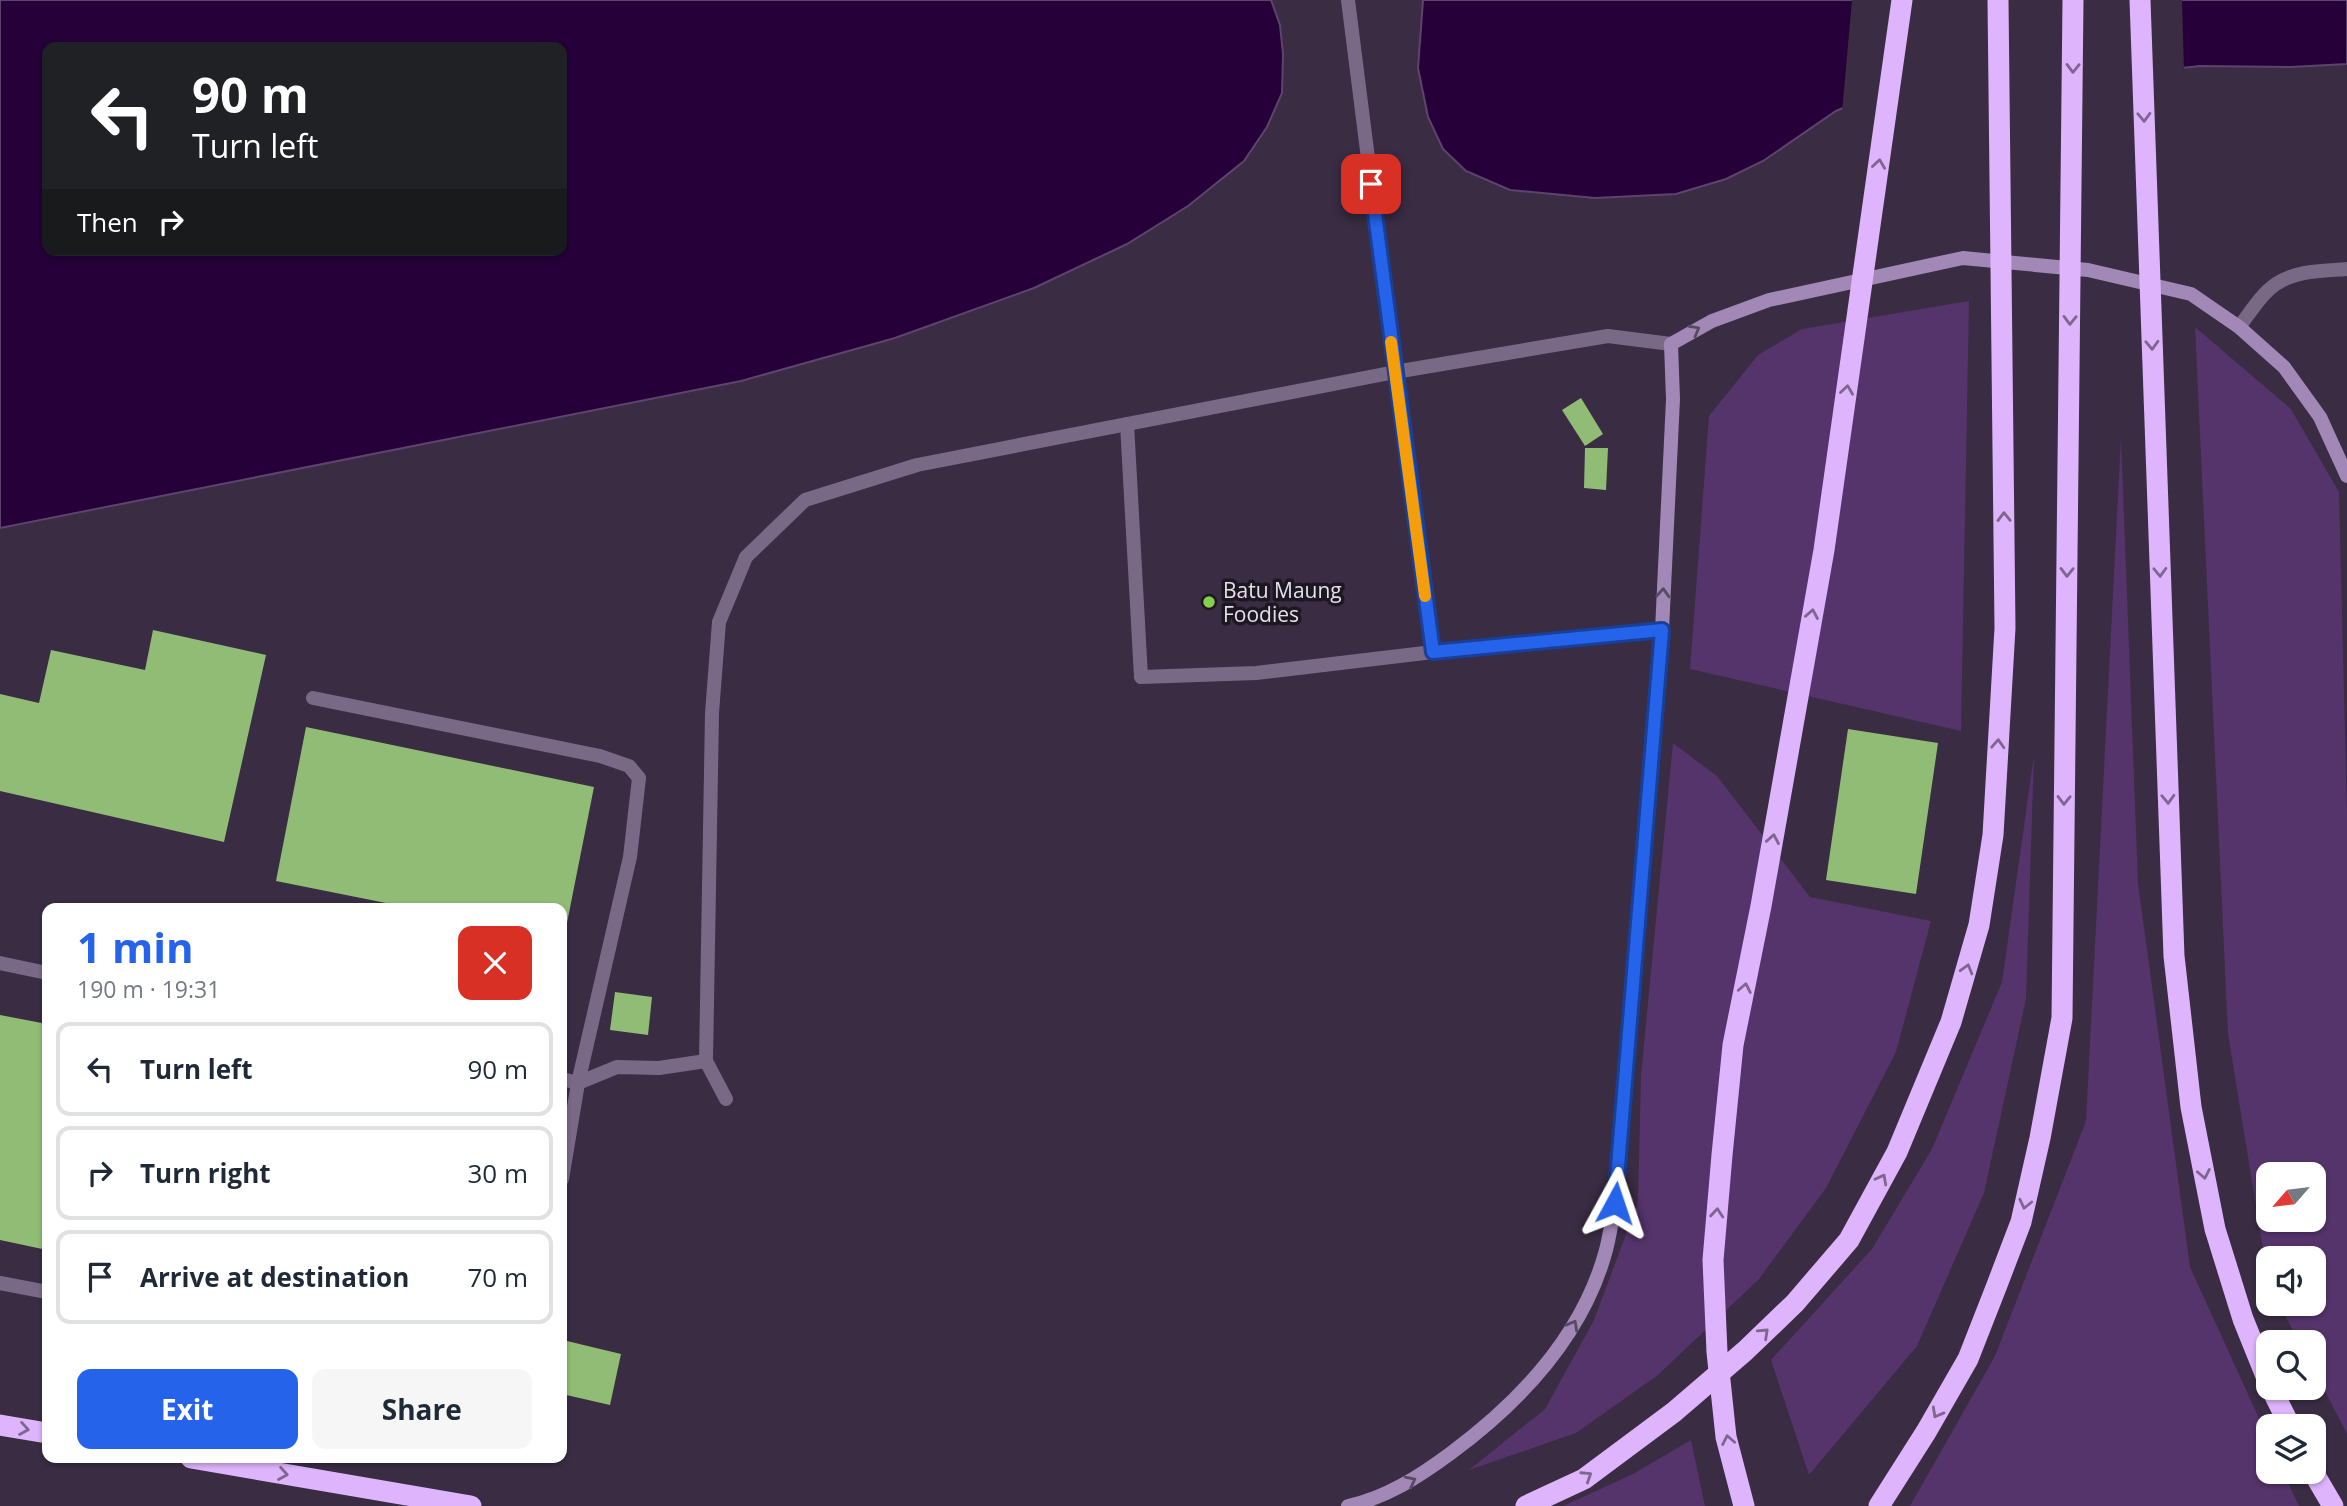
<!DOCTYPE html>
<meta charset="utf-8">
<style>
body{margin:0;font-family:"Open Sans",sans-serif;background:#f6f6f7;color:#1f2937;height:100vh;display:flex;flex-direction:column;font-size:26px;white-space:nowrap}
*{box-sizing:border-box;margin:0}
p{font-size:23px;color:#747a83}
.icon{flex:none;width:38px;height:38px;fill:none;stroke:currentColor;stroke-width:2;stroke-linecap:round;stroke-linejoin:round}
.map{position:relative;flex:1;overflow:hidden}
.panel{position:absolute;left:42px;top:903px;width:525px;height:560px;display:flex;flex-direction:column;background:#fff;border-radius:14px;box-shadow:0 2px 5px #0004}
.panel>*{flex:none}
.banner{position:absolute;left:42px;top:42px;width:525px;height:214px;border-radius:14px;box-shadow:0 2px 5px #0004;background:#202124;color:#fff;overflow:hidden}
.needle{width:46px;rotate:242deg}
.buttons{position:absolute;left:2256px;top:1162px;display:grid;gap:14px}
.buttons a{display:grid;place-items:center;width:70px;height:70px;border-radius:14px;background:#fff;box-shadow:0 2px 5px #0004;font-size:35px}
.pin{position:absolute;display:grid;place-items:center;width:60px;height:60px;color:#fff;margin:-30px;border-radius:14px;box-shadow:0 4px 10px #0006}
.me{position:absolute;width:77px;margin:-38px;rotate:5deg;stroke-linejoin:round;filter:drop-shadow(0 0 5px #0008)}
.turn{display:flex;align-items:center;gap:24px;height:147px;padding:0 35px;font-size:32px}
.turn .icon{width:91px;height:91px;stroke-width:2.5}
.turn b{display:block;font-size:49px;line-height:60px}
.then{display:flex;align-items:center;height:66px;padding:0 35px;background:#0003;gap:14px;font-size:26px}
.round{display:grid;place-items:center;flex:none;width:74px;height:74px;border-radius:14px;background:#f6f6f7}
.headline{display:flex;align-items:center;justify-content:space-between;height:119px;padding:0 35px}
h1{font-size:42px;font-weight:700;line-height:52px;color:#2563eb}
.cta{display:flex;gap:14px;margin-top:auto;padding:14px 35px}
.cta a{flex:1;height:80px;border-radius:14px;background:#2563eb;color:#fff;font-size:28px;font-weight:700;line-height:80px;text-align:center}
.cta a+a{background:#f6f6f7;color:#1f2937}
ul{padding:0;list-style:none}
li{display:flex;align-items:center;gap:21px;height:94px;margin:0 14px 10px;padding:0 21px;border:4px solid #e0e1e3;border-radius:14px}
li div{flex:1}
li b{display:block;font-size:26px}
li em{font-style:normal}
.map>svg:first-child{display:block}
</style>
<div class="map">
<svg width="2347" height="1506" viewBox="0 0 2347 1506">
<rect width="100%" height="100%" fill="#392c43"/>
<g fill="#55336b" fill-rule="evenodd">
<path d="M1969 301 1961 731 1690 669 1709 416 1758 355 1802 329Z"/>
<path d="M2195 327 2291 409 2339 492 2347 813V1434L2314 1370V1342H2299L2279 1304H2314V1258H2268V1280L2228 1034ZM2314 1174V1220H2268V1174Z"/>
<path d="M2121 437 2138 883 2190 1267 2268 1438V1472H2283L2299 1506H1910L1995 1356 2086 1121Z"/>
<path d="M1673 743 1717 776 1810 897 1931 921 1896 1052 1826 1188 1759 1279 1658 1375 1576 1433 1469 1470 1545 1409 1594 1320 1638 1202 1641 1075Z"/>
<path d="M2034 755 2026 999 1984 1193 1917 1346 1809 1475 1771 1360 1872 1249 1932 1149 2002 982Z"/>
<path d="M1691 1440 1705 1506H1563L1631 1475Z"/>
</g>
<g fill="#250039" stroke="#5f436f" stroke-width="2" fill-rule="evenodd">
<path d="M0 0H1271L1280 25 1283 54 1282 93 1267 127 1244 161 1188 206 1127 244 1034 288 895 338 741 381 0 528ZM47 47H562V250H47Z"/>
<path d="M1423 0H2347V64L2291 67 2200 66 1857 102 1836 111 1763 161 1726 179 1676 194 1595 198 1510 190 1466 171 1443 149 1428 117 1418 68Z"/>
</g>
<path fill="#392c43" d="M1852 0H2182L2184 71 1858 105 1842 112Z"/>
<g fill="#91bc75">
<path d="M1581 398 1603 434 1585 446 1562 410Z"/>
<path d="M1585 448H1608L1606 490 1584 488Z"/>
<path d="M153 630 266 655 224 842 0 791V694L39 703 51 650 145 670Z"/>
<path d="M306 727 594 787 563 943 562 908H411L276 881Z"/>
<path d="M1848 729 1938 743 1916 894 1826 880Z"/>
<path d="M615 992 652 997 648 1035 610 1030Z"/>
<path d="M0 1015 47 1024V1250L0 1240Z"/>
<path d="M567 1341 621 1354 610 1405 562 1394V1362Z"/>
</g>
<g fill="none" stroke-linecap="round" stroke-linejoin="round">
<g stroke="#7a6986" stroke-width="14">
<path d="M1348 0 1395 372 1433 652 1662 630"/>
<path d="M2239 327C2250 313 2261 294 2276 284 2296 270 2324 271 2347 269"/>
<path d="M1127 424 1141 677 1256 673 1433 652"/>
<path d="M313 698 600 756 629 766 639 778 630 857 578 1083 562 1179"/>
<path d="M0 963 47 973"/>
<path d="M562 1079 578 1083 617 1067 659 1068 706 1061"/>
<path d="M726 1099 706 1061 712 713 719 622 746 557 805 500 917 465 1395 372 1608 336 1671 344"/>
<path d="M0 1283 47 1292"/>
</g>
<path stroke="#a288b6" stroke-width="14" d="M1348 1506C1386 1498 1420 1476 1451 1453 1520 1402 1583 1336 1606 1250 1610 1235 1612 1219 1615 1203L1662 630 1673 399 1671 344 1712 321 1769 300 1963 258 2088 270 2191 294 2239 327 2284 367 2320 417 2347 476"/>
<g stroke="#deb4fc" stroke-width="21">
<path d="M2140 0 2174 956 2191 1107 2215 1229 2243 1319 2268 1381"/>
<path d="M2271 1388 2290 1426"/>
<path d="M0 1425 47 1433"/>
<path d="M191 1458 471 1506"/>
<path d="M2313 1472 2333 1506"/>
<path d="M1526 1506 1584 1479 1674 1412 1745 1351 1795 1303 1849 1240 1897 1152 1951 1022 1979 925 1993 835 2005 628 1998 0"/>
<path d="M1744 1506 1726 1437 1717 1352 1713 1260 1722 1155 1733 1045 1761 906 1824 550 1902 0"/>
<path d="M1879 1506 1926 1432 1968 1359 1997 1285 2021 1222 2040 1138 2062 1018 2073 0"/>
</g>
</g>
<defs><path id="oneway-chevron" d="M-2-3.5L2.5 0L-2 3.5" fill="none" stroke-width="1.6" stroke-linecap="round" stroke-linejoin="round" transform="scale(1.75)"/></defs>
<g stroke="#7e668e">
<use href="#oneway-chevron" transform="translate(2073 68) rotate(91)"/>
<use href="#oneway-chevron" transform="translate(2144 117) rotate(88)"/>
<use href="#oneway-chevron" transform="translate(1879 164) rotate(-82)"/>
<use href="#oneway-chevron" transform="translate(2070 320) rotate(91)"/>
<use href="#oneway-chevron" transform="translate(2152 345) rotate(88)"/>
<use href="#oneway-chevron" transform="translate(1847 390) rotate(-82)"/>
<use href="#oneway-chevron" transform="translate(2004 517) rotate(-91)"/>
<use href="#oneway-chevron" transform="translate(2067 572) rotate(91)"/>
<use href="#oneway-chevron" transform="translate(2160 572) rotate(88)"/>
<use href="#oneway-chevron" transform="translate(1812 614) rotate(-80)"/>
<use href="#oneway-chevron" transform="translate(1998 744) rotate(-87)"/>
<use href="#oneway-chevron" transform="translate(2168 799) rotate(88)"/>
<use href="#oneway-chevron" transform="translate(2064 800) rotate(91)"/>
<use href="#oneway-chevron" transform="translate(1773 839) rotate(-80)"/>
<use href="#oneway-chevron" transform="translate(1967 969) rotate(-74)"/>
<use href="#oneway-chevron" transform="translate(1745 988) rotate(-79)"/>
<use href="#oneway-chevron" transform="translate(2204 1174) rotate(79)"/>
<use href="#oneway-chevron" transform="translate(1882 1179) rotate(-62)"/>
<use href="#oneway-chevron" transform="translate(2025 1204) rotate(103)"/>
<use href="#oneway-chevron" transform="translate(1717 1213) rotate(-85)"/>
<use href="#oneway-chevron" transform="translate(1764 1333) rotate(-43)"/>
<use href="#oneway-chevron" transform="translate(1937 1413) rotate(119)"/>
<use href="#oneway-chevron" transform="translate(24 1429) rotate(10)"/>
<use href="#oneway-chevron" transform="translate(1728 1440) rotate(-101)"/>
<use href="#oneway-chevron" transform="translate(283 1474) rotate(10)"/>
<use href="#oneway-chevron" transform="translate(1587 1476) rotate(-33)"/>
</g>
<g stroke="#594a64">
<use href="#oneway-chevron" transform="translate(1695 330) rotate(-30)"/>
<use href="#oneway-chevron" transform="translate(1663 593) rotate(-87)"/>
<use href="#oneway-chevron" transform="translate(1573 1325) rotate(-61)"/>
<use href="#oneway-chevron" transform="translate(1411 1481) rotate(-27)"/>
</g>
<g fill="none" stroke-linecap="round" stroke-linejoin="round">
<defs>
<path id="route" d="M1371 184 1433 652 1662 630 1615 1203"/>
</defs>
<use href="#route" stroke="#184099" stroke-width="18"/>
<use href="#route" stroke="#2563eb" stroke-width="12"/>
<path stroke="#f59e0b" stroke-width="12" d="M1391 342 1425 596"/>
</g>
<circle fill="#86cf4c" stroke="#1d1721" stroke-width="2.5" cx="1209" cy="602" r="7"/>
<g text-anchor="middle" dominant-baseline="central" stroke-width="7" stroke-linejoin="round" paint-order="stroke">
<g font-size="21" fill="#e7deed" stroke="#1d1721" text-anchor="start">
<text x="1223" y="590">Batu Maung<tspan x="1223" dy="24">Foodies</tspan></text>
</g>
</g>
</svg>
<div class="buttons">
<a><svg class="needle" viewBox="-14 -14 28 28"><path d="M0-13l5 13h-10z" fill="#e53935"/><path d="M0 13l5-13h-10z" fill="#747a83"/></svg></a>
<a><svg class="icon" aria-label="sound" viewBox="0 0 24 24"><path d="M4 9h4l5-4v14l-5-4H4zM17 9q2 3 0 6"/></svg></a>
<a><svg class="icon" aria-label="search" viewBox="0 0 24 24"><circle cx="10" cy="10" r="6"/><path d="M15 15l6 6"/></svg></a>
<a><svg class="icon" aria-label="layers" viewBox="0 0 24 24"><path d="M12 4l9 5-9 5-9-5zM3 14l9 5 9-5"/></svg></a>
</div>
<div class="pin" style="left:1371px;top:184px;background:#d93025"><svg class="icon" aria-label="arrive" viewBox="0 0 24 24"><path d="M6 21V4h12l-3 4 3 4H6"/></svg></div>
<svg class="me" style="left:1615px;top:1203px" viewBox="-20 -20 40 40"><path d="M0-17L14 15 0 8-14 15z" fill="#2563eb" stroke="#fff" stroke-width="4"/></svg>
<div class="banner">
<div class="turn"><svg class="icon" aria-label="left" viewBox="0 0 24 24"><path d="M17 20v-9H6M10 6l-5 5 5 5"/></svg><div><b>90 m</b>Turn left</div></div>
<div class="then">Then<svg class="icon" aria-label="right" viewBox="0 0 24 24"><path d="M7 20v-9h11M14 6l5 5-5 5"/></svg></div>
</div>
<section class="panel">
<div class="headline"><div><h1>1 min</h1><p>190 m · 19:31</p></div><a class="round" style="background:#d93025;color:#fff"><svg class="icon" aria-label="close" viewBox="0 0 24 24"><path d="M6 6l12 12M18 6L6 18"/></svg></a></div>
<ul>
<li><svg class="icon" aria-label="left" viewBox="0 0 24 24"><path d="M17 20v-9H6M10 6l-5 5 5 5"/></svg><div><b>Turn left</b></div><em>90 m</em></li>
<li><svg class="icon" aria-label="right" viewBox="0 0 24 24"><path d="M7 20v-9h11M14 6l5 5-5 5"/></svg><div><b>Turn right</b></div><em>30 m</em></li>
<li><svg class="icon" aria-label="arrive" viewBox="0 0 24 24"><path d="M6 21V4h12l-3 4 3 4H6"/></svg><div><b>Arrive at destination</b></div><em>70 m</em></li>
</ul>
<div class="cta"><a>Exit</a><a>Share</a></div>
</section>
</div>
